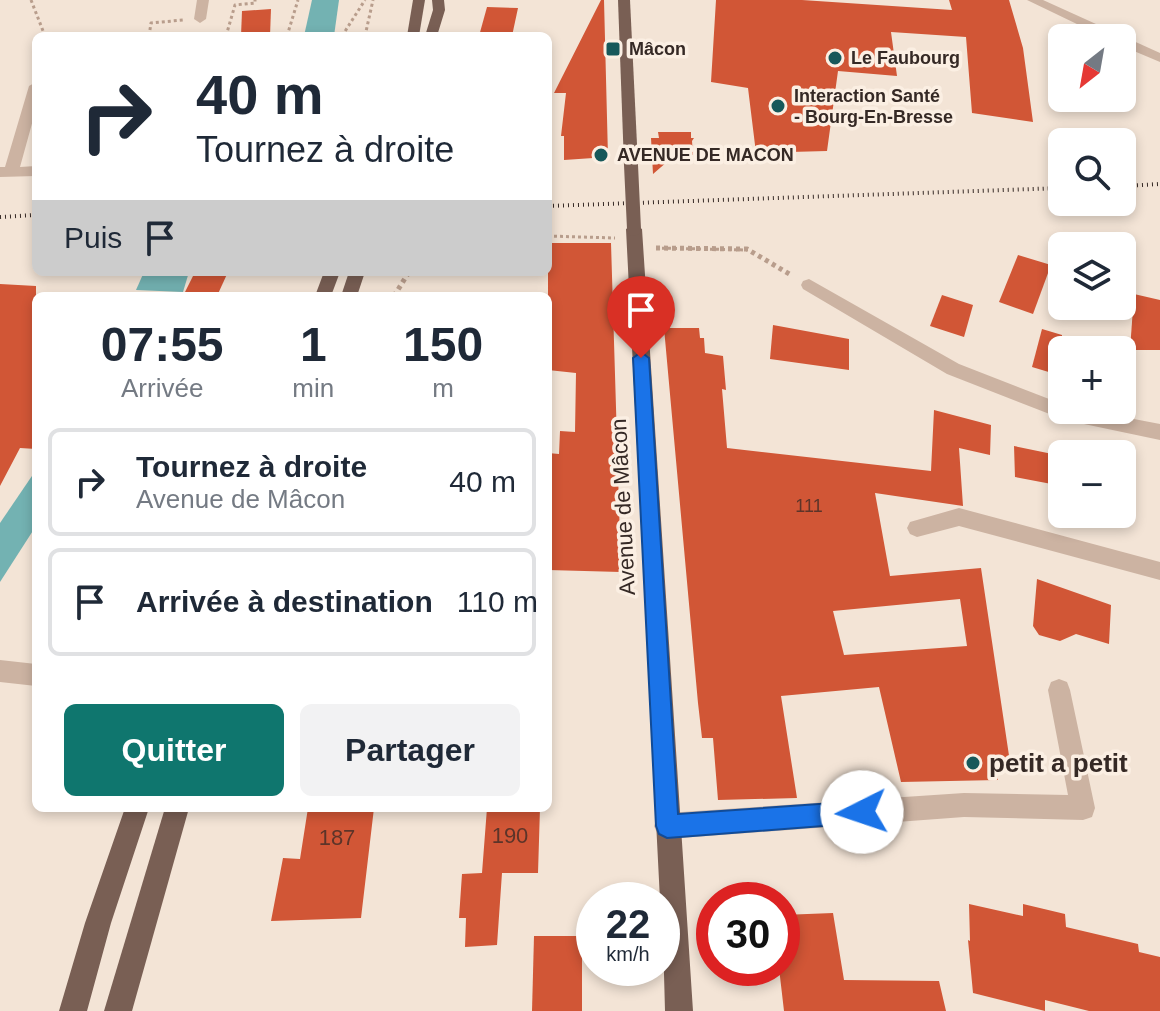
<!DOCTYPE html>
<html lang="fr">
<meta charset="utf-8">
<style>
body{margin:0;font-family:Helvetica,sans-serif;background:#f2f2f3;color:#1f2937;height:100vh;display:flex;flex-direction:column;font-size:30px;white-space:nowrap}
*{box-sizing:border-box;margin:0}
p{font-size:26px;color:#747a83}
.icon{flex:none;width:44px;height:44px;fill:none;stroke:currentColor;stroke-width:2;stroke-linecap:round;stroke-linejoin:round}
.map{position:relative;flex:1;overflow:hidden}
.sheet{position:absolute;left:32px;top:292px;width:520px;height:520px;display:flex;flex-direction:column;background:#fff;border-radius:12px;box-shadow:0 4px 12px #0003}
.sheet>*{flex:none}
.hud{position:absolute;left:32px;top:32px;width:520px;height:244px;border-radius:12px;box-shadow:0 4px 12px #0003;background:#fff;color:#1f2937;overflow:hidden}
.needle{width:52px;rotate:211deg}
.controls{position:absolute;left:1048px;top:24px;display:grid;gap:16px}
.controls a{display:grid;place-items:center;width:88px;height:88px;border-radius:12px;background:#fff;box-shadow:0 4px 12px #0003;font-size:40px}
.speed{position:absolute;left:576px;top:882px;display:flex;gap:16px;font-size:40px;font-weight:700;text-align:center}
.speed>*{display:grid;place-content:center;width:104px;height:104px;border-radius:50%;background:#fff;box-shadow:0 4px 12px #0003;line-height:1}
.speed small{font-size:20px;font-weight:400}
.speed .limit{border:12px solid #d22;background:#fff;color:#111}
.pin{position:absolute;display:grid;place-items:center;width:68px;height:68px;color:#fff;margin:-82px -34px;border-radius:50% 50% 50% 0;rotate:-45deg;box-shadow:0 0 8px #0007}
.pin .icon{rotate:45deg}
.me{position:absolute;width:88px;margin:-44px;rotate:266deg;stroke-linejoin:round;filter:drop-shadow(0 0 6px #0008)}
.turn{display:flex;align-items:center;gap:28px;height:168px;padding:0 32px;font-size:36px}
.turn .icon{width:104px;height:104px;stroke-width:2.5}
.turn b{display:block;font-size:56px;line-height:68px}
.then{display:flex;align-items:center;height:76px;padding:0 32px;background:#0003;gap:16px;font-size:30px}
.eta{display:flex;justify-content:space-evenly;align-items:center;height:136px;text-align:center}
.eta b{font-size:48px;font-weight:800;line-height:56px}
.action{display:flex;gap:16px;margin-top:auto;padding:16px 32px}
.action a{flex:1;height:92px;border-radius:12px;background:#0f766e;color:#fff;font-size:32px;font-weight:800;line-height:92px;text-align:center}
.action a+a{background:#f2f2f3;color:#1f2937}
ul{padding:0;list-style:none}
li{display:flex;align-items:center;gap:24px;height:108px;margin:0 16px 12px;padding:0 16px;border:4px solid #e0e1e3;border-radius:12px}
li div{flex:1}
li b{display:block;font-size:30px}
li em{font-style:normal}
.map>svg:first-child{display:block}
</style>
<div class="map">
<svg width="1160" height="1011" viewBox="0 0 1160 1011">
<rect width="100%" height="100%" fill="#f3e4d6"/>
<g fill="#73b2b2">
<path d="M312 0H339L334 36H304Z"/>
<path d="M144 272H189L183 292 136 290Z"/>
<path d="M36 470V526L0 582V523Z"/>
</g>
<g fill="#d15636" fill-rule="evenodd">
<path d="M601 0H604L608 157 564 160V136H561L566 93H554Z"/>
<path d="M716 0H802L952 10 949 0H1009L1023 48 1033 122 972 113 966 37 891 32 897 76 838 71 827 151 756 153 748 88 711 82Z"/>
<path d="M487 7 518 8 512 36H479Z"/>
<path d="M271 9 270 36H241L242 11Z"/>
<path d="M658 132H691V138H694L692 141 693 155H675L653 174 651 138H659Z"/>
<path d="M548 243H611L621 572 548 570V453L559 454 560 431 575 432 576 373 548 370Z"/>
<path d="M1018 255 1051 265 1033 314 999 302Z"/>
<path d="M195 272H228L217 296H183Z"/>
<path d="M0 284 36 286V449L20 448 0 486Z"/>
<path d="M1134 294 1160 300V350H1130Z"/>
<path d="M942 295 973 305 964 337 930 326Z"/>
<path d="M773 325 849 339V370L770 359Z"/>
<path d="M664 328H699L700 338H704L705 353 723 356 726 390 722 389 727 448 931 471 934 410 991 425 990 455 959 448 963 506 875 493 890 576 981 568 1011 769H996L998 780 901 782 879 687 781 696 797 798 718 800 713 738H702L698 703ZM960 599 967 646 844 655 833 611Z"/>
<path d="M1042 329 1062 335V376L1032 367Z"/>
<path d="M1014 446 1062 456V486L1015 477Z"/>
<path d="M1037 579 1111 605 1109 644 1076 634 1060 641 1039 635 1033 626Z"/>
<path d="M308 808H374L361 918 271 921 283 858 300 859Z"/>
<path d="M487 808H540L538 873H502L497 945 465 947 466 918H459L462 874 482 873Z"/>
<path d="M969 904 1023 916V904L1065 914 1066 927 1138 944 1139 952 1160 957V1011H1089L1045 1000V1011L973 993 968 940 970 941Z"/>
<path d="M833 913 844 980 939 981 946 1011H784L779 968H782V915Z"/>
<path d="M534 936H582V1011H532Z"/>
</g>
<g fill="none" stroke-linecap="round" stroke-linejoin="round">
<g stroke="#b89d8c" stroke-width="3" stroke-dasharray="3 3" stroke-linecap="butt">
<path d="M31 0 45 36"/>
<path d="M149 36 151 23 183 20"/>
<path d="M226 36 235 5 255 3V0"/>
<path d="M287 36 298 0"/>
<path d="M342 36 365 0"/>
<path d="M365 36 373 0"/>
<path d="M548 236 615 238"/>
<path d="M656 248 748 250"/>
</g>
<g stroke="#b89d8c" stroke-width="5" stroke-dasharray="4 4" stroke-linecap="butt">
<path d="M656 248 747 249 791 275"/>
<path d="M394 296 409 272"/>
</g>
<g fill="#ccb3a2" fill-rule="evenodd">
<path d="M197 0H209L206 19 200 23 194 19Z"/>
<path d="M1027 0H1043L1160 53V62L1122 46V38H1106Z"/>
<path d="M36 82V109L20 167 36 166V176L0 177V167H5L29 86Z"/>
<path d="M809 279 959 364 1062 404V410H1087L1160 424V440L1065 420 947 374 803 289 801 285 803 281Z"/>
<path d="M959 508 1160 562V580L959 526 917 537 910 534 907 528 910 522Z"/>
<path d="M0 660 36 664V686L0 682Z"/>
<path d="M1059 679 1067 682 1070 690 1095 808 1092 817 1083 820 964 817 667 839 658 835 654 826 658 817 667 813 964 793 1068 795 1048 690 1051 682Z"/>
</g>
<g fill="#795f54" fill-rule="evenodd">
<path d="M413 0H425L419 36H407Z"/>
<path d="M432 0H444L445 10 437 36H425L433 10Z"/>
<path d="M618 0H630L638 165 631 170 624 165Z"/>
<path d="M634 224 642 229 693 1011H665L662 900H660L626 229Z"/>
<path d="M324 272H340L331 296H315Z"/>
<path d="M349 272H365L357 296H341Z"/>
<path d="M125 808H149L111 923 87 1011H59L85 923Z"/>
<path d="M165 808H189L132 1011H104Z"/>
</g>
<g stroke="#352925" stroke-width="4" stroke-dasharray="1 4" stroke-linecap="butt">
<path d="M1122 186 1160 184"/>
<path d="M548 206 1062 188"/>
<path d="M0 217 36 215"/>
</g>
<path stroke="#795f54" stroke-width="14" d="M631 165 634 229"/>
</g>
<path fill="#1a73e8" stroke="#114b97" stroke-width="2" d="M641 352 649 358 678 814 862 801 870 804 873 812 870 820 862 823 667 838 659 834 656 826 633 358Z"/>
<g fill="#17585a" stroke="#fbefe3" stroke-width="3">
<rect x="605" y="41" width="16" height="16" rx="4"/>
<circle cx="835" cy="58" r="8"/>
<circle cx="778" cy="106" r="8"/>
<circle cx="601" cy="155" r="8"/>
<circle cx="973" cy="763" r="8"/>
</g>
<g text-anchor="middle" dominant-baseline="central" stroke-width="7" stroke-linejoin="round" paint-order="stroke">
<g font-size="18" font-weight="bold" fill="#352925" stroke="#fbefe3" text-anchor="start">
<text x="629" y="49">Mâcon</text>
<text x="851" y="58">Le Faubourg</text>
<text x="794" y="96">Interaction Santé<tspan x="794" dy="21">- Bourg-En-Bresse</tspan></text>
<text x="617" y="155">AVENUE DE MACON</text>
</g>
<g font-size="18" fill="#5c3429">
<text x="809" y="506">111</text>
</g>
<g font-size="22" fill="#352925" stroke="#fbefe3">
<text transform="translate(623 507) rotate(-93)">Avenue de Mâcon</text>
</g>
<g font-size="22" fill="#5c3429">
<text x="510" y="835">190</text>
<text x="337" y="837">187</text>
</g>
<g font-size="26" font-weight="bold" fill="#352925" stroke="#fbefe3" text-anchor="start">
<text x="989" y="763">petit a petit</text>
</g>
</g>
</svg>
<div class="controls">
<a><svg class="needle" viewBox="-14 -14 28 28"><path d="M0-13l5 13h-10z" fill="#e53935"/><path d="M0 13l5-13h-10z" fill="#747a83"/></svg></a>
<a><svg class="icon" aria-label="search" viewBox="0 0 24 24"><circle cx="10" cy="10" r="6"/><path d="M15 15l6 6"/></svg></a>
<a><svg class="icon" aria-label="layers" viewBox="0 0 24 24"><path d="M12 4l9 5-9 5-9-5zM3 14l9 5 9-5"/></svg></a>
<a>+</a>
<a>−</a>
</div>
<div class="speed"><div>22<small>km/h</small></div><div class="limit">30</div></div>
<div class="pin" style="left:641px;top:358px;background:#d93025"><svg class="icon" aria-label="arrive" viewBox="0 0 24 24"><path d="M6 21V4h12l-3 4 3 4H6"/></svg></div>
<svg class="me" style="left:862px;top:812px" viewBox="-20 -20 40 40"><circle r="19" fill="#fff"/><path d="M0-13L10 11 0 6-10 11z" fill="#1a73e8"/></svg>
<div class="hud">
<div class="turn"><svg class="icon" aria-label="right" viewBox="0 0 24 24"><path d="M7 20v-9h11M14 6l5 5-5 5"/></svg><div><b>40 m</b>Tournez à droite</div></div>
<div class="then">Puis<svg class="icon" aria-label="arrive" viewBox="0 0 24 24"><path d="M6 21V4h12l-3 4 3 4H6"/></svg></div>
</div>
<section class="sheet">
<div class="eta">
<div><b>07:55</b><p>Arrivée</p></div>
<div><b>1</b><p>min</p></div>
<div><b>150</b><p>m</p></div>
</div>
<ul>
<li><svg class="icon" aria-label="right" viewBox="0 0 24 24"><path d="M7 20v-9h11M14 6l5 5-5 5"/></svg><div><b>Tournez à droite</b><p>Avenue de Mâcon</p></div><em>40 m</em></li>
<li><svg class="icon" aria-label="arrive" viewBox="0 0 24 24"><path d="M6 21V4h12l-3 4 3 4H6"/></svg><div><b>Arrivée à destination</b></div><em>110 m</em></li>
</ul>
<div class="action"><a>Quitter</a><a>Partager</a></div>
</section>
</div>
